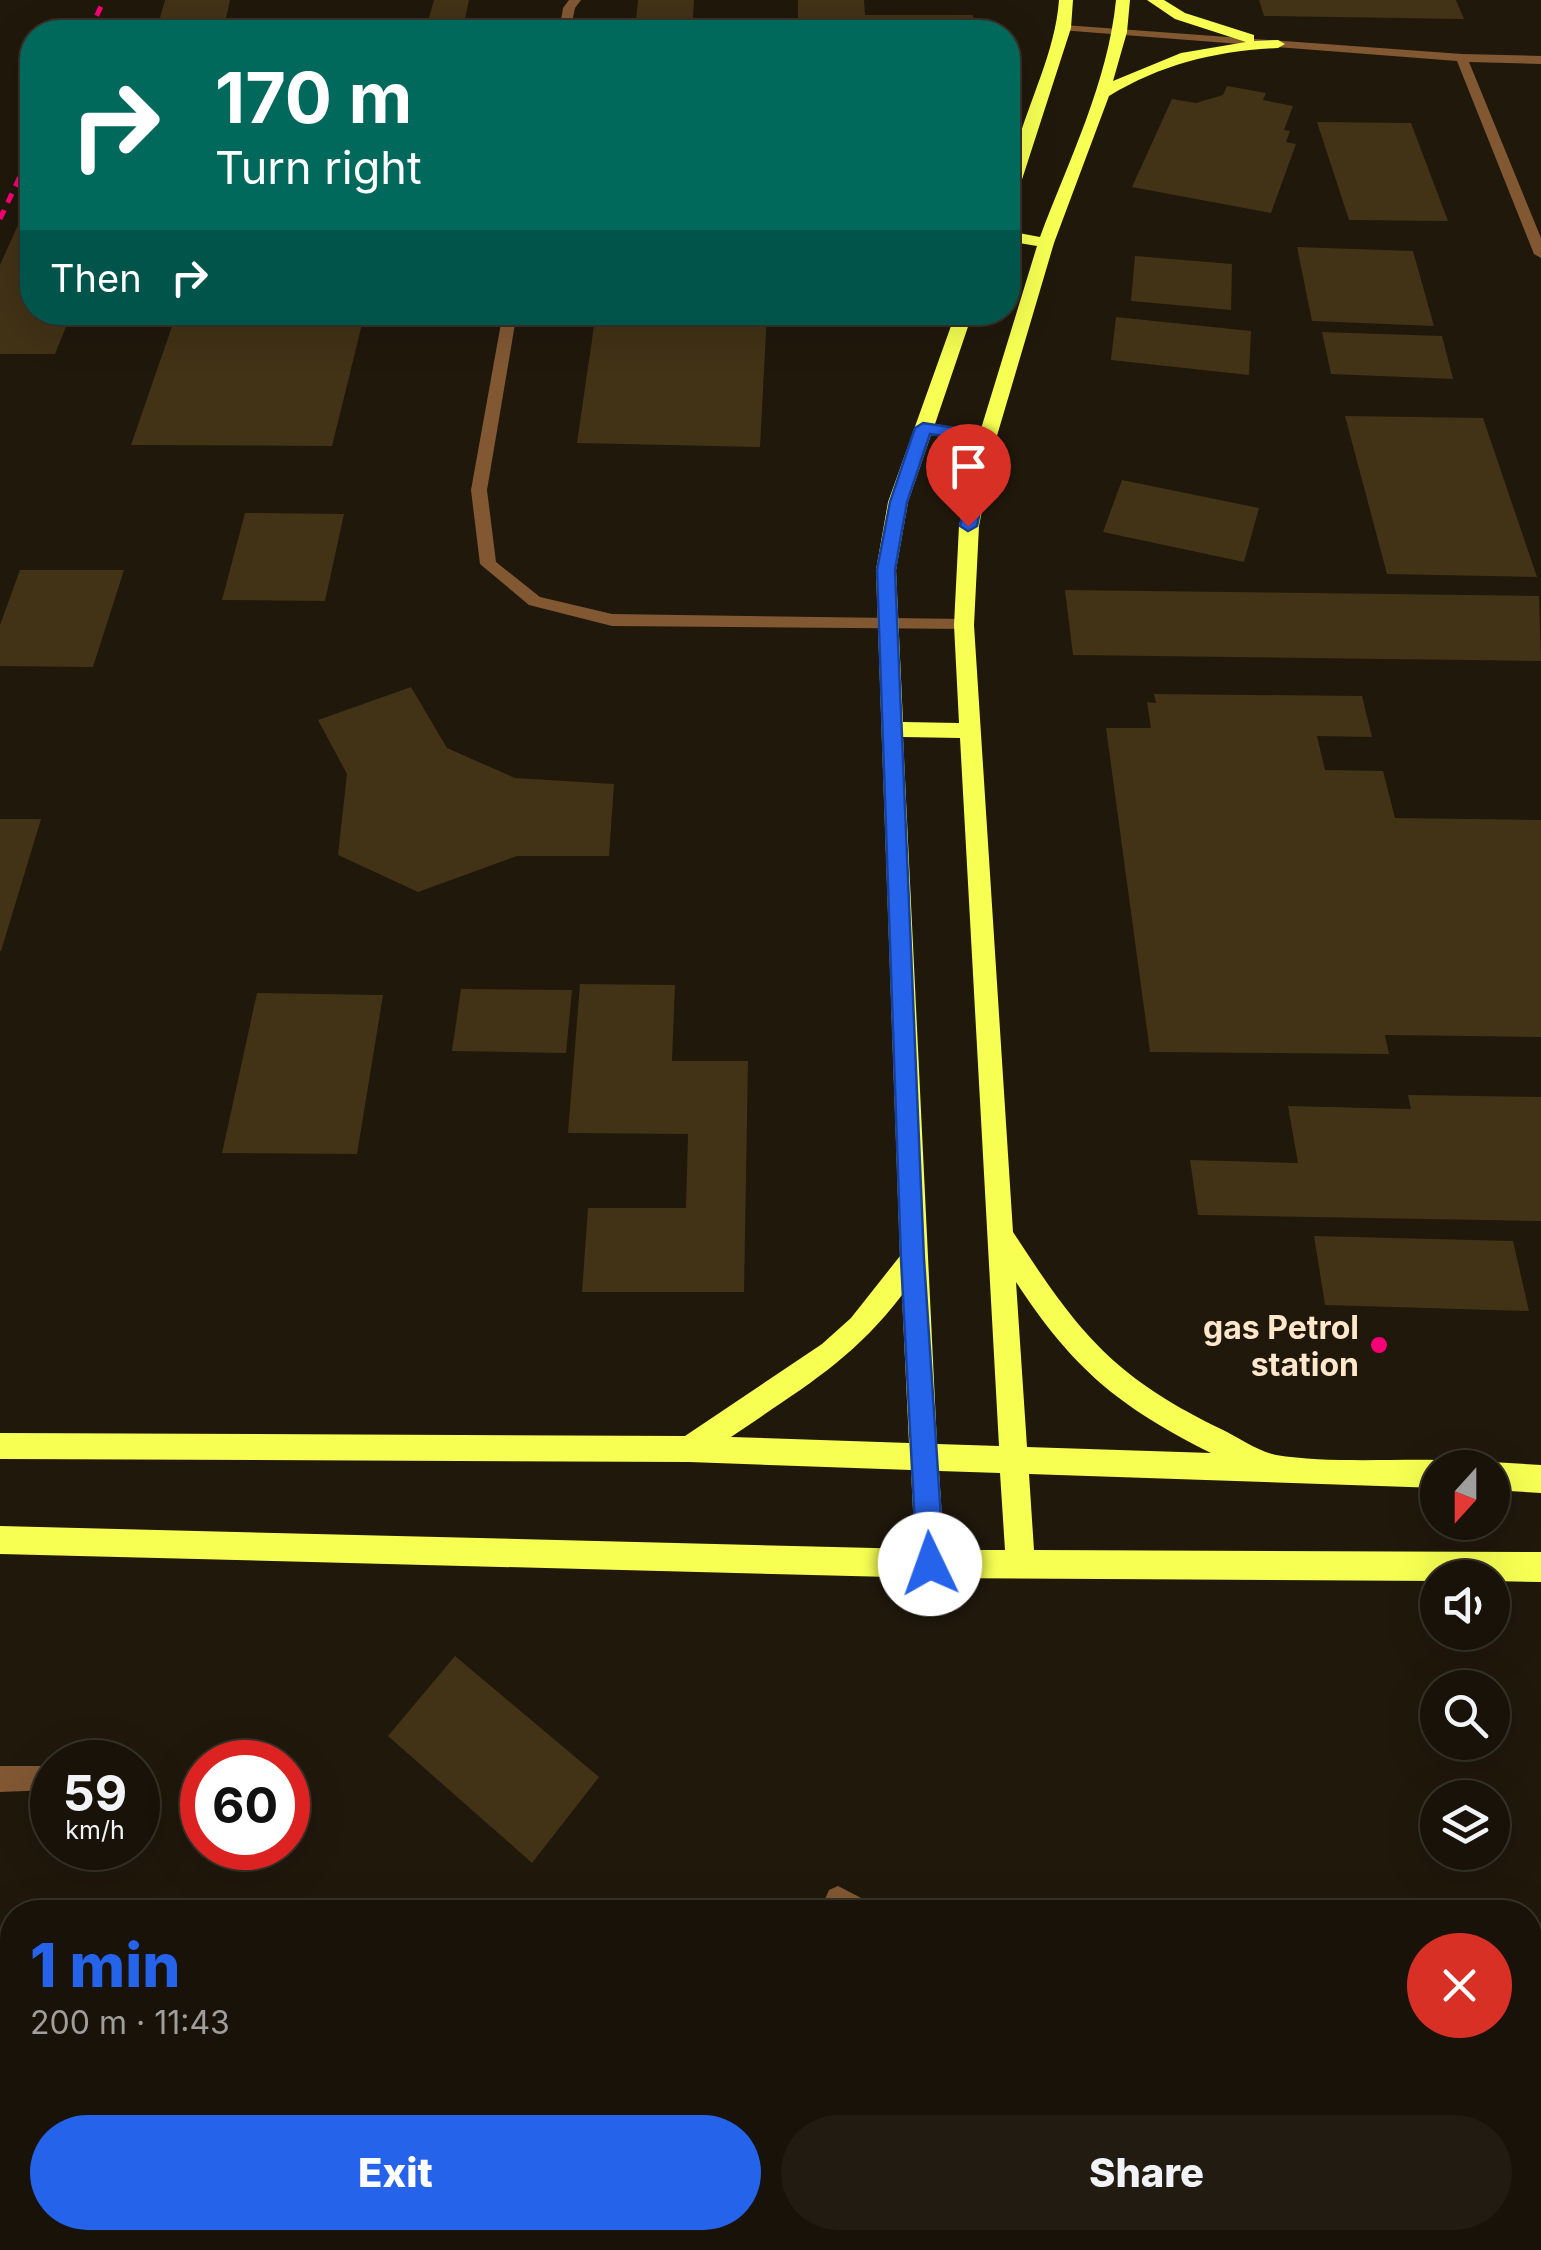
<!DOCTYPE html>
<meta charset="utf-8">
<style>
body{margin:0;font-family:Inter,sans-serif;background:#211b12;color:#f1f3f6;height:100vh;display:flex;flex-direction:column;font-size:38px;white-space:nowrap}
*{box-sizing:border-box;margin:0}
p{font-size:32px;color:#9f9e9c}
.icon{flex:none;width:55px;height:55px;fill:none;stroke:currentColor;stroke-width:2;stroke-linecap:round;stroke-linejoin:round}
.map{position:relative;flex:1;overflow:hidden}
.panel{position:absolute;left:0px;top:1900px;width:1542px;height:350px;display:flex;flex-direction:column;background:#181208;border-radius:40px 40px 0 0;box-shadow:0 10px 40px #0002,0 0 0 2px #363229}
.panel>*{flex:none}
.hud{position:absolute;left:20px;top:20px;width:1000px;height:305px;border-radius:40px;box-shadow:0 10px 40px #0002,0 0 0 2px #363229;background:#00695c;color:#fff;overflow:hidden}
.needle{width:65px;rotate:201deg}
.fabs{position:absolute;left:1420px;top:1450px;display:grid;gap:20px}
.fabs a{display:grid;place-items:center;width:90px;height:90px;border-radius:50%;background:#181208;box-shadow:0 10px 40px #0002,0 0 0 2px #363229;font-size:50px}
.speed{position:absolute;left:30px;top:1740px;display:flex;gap:20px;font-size:50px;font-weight:700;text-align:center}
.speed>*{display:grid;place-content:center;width:130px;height:130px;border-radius:50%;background:#181208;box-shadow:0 10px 40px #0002,0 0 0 2px #363229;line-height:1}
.speed small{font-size:25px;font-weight:400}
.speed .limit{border:15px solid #d22;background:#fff;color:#111}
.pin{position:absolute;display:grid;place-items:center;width:85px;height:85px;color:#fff;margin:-102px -42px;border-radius:50% 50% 50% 0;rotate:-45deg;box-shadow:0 0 10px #0007}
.pin .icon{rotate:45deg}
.me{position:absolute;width:110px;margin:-55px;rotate:357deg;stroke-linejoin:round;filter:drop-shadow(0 0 8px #0008)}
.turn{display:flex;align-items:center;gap:35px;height:210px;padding:0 30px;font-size:45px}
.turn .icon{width:130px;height:130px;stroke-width:2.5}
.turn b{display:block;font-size:70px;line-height:85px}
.then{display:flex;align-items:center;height:95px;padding:0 30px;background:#0003;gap:20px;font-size:38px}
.round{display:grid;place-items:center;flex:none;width:105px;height:105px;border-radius:52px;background:#211b12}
.summary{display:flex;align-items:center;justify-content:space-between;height:170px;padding:0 30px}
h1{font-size:60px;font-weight:800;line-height:75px;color:#2563eb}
.action{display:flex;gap:20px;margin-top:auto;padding:20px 30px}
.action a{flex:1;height:115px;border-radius:60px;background:#2563eb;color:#fff;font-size:40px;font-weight:800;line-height:115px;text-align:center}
.action a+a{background:#211b12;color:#f1f3f6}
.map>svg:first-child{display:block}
</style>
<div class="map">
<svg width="1541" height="2250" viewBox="0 0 1541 2250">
<rect width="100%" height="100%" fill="#20180b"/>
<g fill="#423216">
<path d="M165 0H230L223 32H156Z"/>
<path d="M434 0H469L462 32H425Z"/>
<path d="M638 0H694L692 32H635Z"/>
<path d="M798 0H864L865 15H973L975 32H798Z"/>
<path d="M1259 0H1456L1464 19 1264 16Z"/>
<path d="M1227 86 1266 93 1263 100 1293 106 1284 130 1290 131 1286 142 1296 144 1271 213 1132 187 1172 99 1196 103 1223 95Z"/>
<path d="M1317 122 1411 123 1448 221 1349 220Z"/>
<path d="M32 194V312H72L55 354H0V265Z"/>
<path d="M1297 247 1413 251 1434 326 1312 321Z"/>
<path d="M1135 256 1232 264 1231 310 1131 301Z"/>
<path d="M177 312H365L332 446 131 445Z"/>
<path d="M596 312H767L760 447 577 443Z"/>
<path d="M1116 317 1251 331 1249 375 1111 360Z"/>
<path d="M1322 332 1442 336 1453 379 1331 374Z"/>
<path d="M1345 416 1483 418 1537 577 1387 574Z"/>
<path d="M1122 480 1259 508 1244 562 1103 532Z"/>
<path d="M245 513 344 514 325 601 222 600Z"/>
<path d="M20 570H124L93 667 0 666V625Z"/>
<path d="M1065 590 1539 596 1541 661 1073 655Z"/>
<path d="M411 687 447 748 515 778 614 784 609 856H517L418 892 338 855 347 774 318 720Z"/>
<path d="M1154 694 1362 696 1372 737 1317 736 1325 770 1383 771 1395 818 1541 820V1037L1385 1035 1389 1054 1150 1052 1106 728H1151L1147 702 1156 703Z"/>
<path d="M0 819H41L1 951H0Z"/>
<path d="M580 984 675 985 672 1061H748L744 1292H582L588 1208H686L688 1134 568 1133Z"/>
<path d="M461 989 572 990 566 1053 452 1051Z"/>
<path d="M257 993 383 995 357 1154 222 1153Z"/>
<path d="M1408 1095 1541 1097V1221L1198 1215 1190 1160 1298 1163 1288 1106 1411 1109Z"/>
<path d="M1314 1236 1513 1241 1529 1311 1325 1305Z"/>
<path d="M455 1656 599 1777 532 1863 388 1736Z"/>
<path d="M376 2238H525L541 2250H368Z"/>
<path d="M969 2238H1102L1095 2250H984Z"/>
</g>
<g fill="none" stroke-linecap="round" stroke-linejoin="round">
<g fill="#825833" fill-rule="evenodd">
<path d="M569 0H581L575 8 570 32H559L563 8Z"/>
<path d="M1064 25 1462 54 1541 56V64L1469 62 1541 238V258L1534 254 1457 61 1060 30V26Z"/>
<path d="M503 312H517L487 490 496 562 540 597 612 614 964 619 970 621V629L612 626 529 605 480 564 471 490Z"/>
</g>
<g fill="#825833" fill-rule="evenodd">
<path d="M0 1766H52V1790L0 1792Z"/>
<path d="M838 1886 871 1903 875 1912C856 1912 833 1918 825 1899L829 1890Z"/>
<path d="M1351 2238H1390L1397 2250H1358Z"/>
</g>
<g fill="#f6ff52" fill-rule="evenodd">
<path d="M1059 0H1073L1071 28 1016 198 1008 203C1008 133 1054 70 1059 0Z"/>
<path d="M1116 0H1130L1127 32 1113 81 1181 53 1246 42 1175 19 1147 0H1164L1185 13 1254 35V41L1278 40 1285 44 1278 48C1216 51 1162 64 1109 96L1054 243 996 439 979 526 974 625 1013 1232C1078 1332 1112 1376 1221 1429 1238 1437 1259 1452 1276 1455 1324 1463 1388 1459 1438 1460L1449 1468H1438V1488L1029 1474 1034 1550 1541 1552V1582L1492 1581V1578H1438V1581L930 1578 0 1554V1526L915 1549 911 1470 689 1462 0 1459V1433L685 1436 822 1344 851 1318 900 1256 876 570 888 502 956 312H973L935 424 980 432 1037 246 1008 241V231L1040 237C1069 160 1108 82 1116 0ZM931 435 977 443 959 526 954 625 959 723 903 722 896 570 908 502ZM903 737 960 738 999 1446 937 1444ZM1016 1282C1073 1369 1119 1407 1211 1453L1027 1447ZM902 1295 909 1443 731 1437C799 1390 851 1362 902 1295ZM939 1471 1000 1473 1005 1550H944Z"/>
<path d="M1492 1462 1541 1465V1493L1492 1490V1468H1481Z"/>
</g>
<g stroke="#f60075" stroke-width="5" stroke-dasharray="10 8" stroke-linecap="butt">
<path d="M89 32 104 0"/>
<path d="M0 219 32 151"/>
</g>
</g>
<path fill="#2563eb" stroke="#184099" stroke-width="2.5" d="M923 423 987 433 995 438 977 526 968 531 960 526 978 442 930 434 907 502 895 570 924 1259 944 1564 940 1574 930 1577 921 1574 917 1564 901 1259 877 570 890 502 915 428Z"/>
<circle fill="#f60075" stroke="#20180b" stroke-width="4" cx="1379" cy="1345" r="10"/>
<g text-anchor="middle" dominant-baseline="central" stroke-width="9" stroke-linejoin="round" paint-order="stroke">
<g font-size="32" font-weight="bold" fill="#ffe7cb" stroke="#20180b" text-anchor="end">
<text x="1359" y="1327">gas Petrol<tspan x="1359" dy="37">station</tspan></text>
</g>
</g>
</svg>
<div class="fabs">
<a><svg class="needle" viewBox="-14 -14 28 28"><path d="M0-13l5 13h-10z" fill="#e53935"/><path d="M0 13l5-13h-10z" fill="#9f9e9c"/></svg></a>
<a><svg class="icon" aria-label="sound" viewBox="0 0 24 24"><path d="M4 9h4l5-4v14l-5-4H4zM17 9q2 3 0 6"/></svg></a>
<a><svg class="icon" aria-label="search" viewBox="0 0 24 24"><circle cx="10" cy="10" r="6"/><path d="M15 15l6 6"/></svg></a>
<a><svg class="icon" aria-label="layers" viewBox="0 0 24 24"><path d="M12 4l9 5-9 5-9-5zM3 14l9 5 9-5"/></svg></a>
</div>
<div class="speed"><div>59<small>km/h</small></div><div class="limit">60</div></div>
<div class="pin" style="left:968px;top:526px;background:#d93025"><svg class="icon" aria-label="arrive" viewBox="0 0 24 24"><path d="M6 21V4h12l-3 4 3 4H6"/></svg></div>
<svg class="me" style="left:930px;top:1564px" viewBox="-20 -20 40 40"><circle r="19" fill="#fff"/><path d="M0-13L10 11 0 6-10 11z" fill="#2563eb"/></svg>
<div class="hud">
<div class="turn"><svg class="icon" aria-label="right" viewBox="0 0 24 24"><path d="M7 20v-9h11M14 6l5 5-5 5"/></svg><div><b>170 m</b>Turn right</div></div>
<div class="then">Then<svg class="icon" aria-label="right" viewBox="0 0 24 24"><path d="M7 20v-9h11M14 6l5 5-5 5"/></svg></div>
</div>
<section class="panel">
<div class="summary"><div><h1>1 min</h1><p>200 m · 11:43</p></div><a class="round" style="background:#d93025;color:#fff"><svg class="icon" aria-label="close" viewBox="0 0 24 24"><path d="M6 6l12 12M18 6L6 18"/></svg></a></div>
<div class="action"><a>Exit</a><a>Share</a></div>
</section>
</div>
